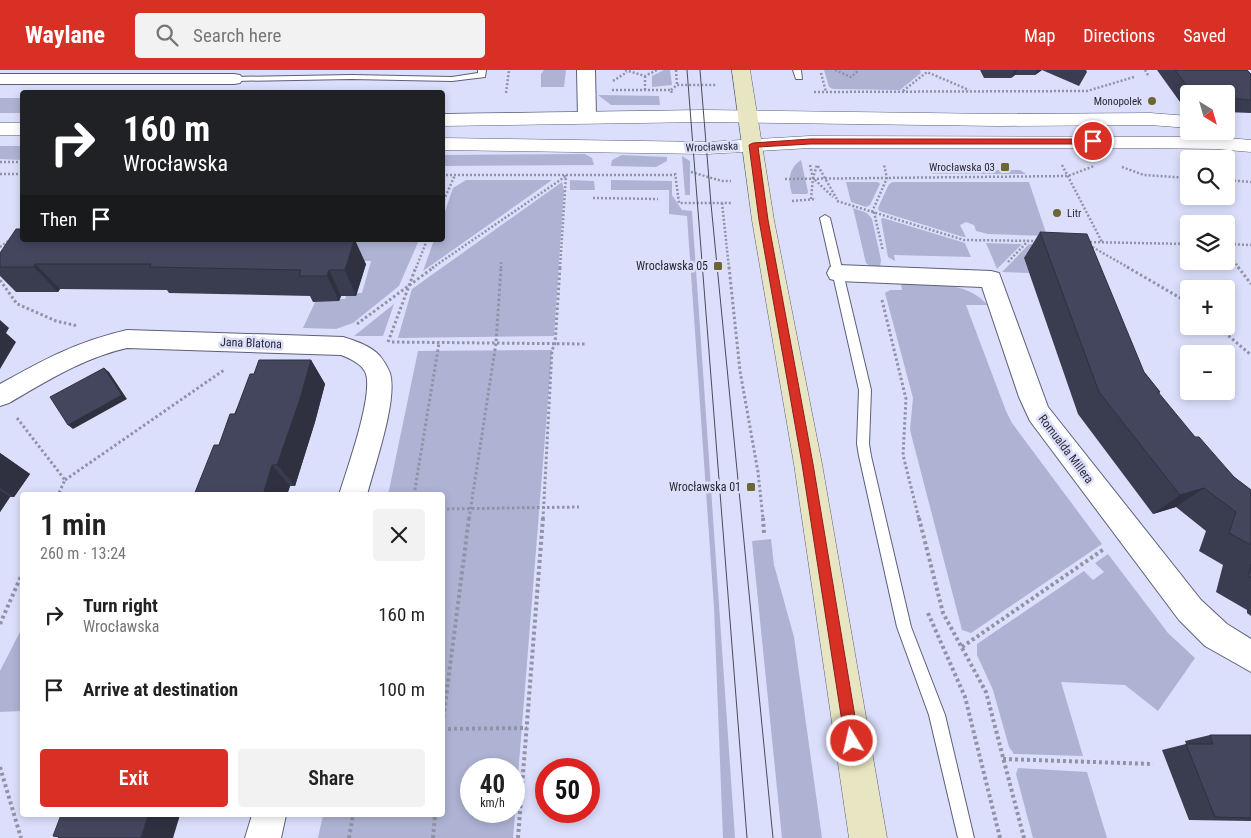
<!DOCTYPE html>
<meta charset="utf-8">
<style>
body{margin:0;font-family:"Roboto Condensed",sans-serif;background:#f2f2f2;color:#222;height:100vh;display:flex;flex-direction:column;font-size:19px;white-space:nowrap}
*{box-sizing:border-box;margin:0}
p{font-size:16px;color:#767676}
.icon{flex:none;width:28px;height:28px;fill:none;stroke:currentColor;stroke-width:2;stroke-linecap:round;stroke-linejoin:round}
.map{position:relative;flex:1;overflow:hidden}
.panel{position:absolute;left:20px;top:422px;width:425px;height:325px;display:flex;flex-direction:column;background:#fff;border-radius:5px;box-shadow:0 2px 8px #0003}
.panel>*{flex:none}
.guide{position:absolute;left:20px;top:20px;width:425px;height:152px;border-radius:5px;box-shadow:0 2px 8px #0003;background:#202124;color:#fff;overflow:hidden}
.needle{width:32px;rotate:143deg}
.controls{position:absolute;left:1180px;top:15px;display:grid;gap:10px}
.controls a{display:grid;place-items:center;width:55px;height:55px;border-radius:5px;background:#fff;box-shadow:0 2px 8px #0003;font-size:25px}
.speed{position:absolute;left:460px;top:688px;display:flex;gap:10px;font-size:25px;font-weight:700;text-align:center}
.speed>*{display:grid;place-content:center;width:65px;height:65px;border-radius:50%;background:#fff;box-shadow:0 2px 8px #0003;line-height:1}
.speed small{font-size:12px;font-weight:400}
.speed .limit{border:8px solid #d22;background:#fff;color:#111}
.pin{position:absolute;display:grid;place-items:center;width:42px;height:42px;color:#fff;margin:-21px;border:2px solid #fff;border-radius:50%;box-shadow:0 1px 5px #0007}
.me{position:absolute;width:55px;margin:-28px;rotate:351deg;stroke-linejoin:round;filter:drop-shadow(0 0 4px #0008)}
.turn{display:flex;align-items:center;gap:18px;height:105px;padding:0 20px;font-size:22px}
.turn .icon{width:65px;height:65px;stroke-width:2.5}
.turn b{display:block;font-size:35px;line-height:42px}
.then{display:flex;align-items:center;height:48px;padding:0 20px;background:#0003;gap:10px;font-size:19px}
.round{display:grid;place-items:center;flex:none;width:52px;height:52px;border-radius:5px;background:#f2f2f2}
.head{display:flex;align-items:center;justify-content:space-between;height:85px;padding:0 20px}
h1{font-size:30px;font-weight:600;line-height:38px}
.button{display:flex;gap:10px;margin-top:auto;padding:10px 20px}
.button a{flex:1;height:58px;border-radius:5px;background:#d93025;color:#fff;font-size:20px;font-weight:600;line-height:58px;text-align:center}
.button a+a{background:#f2f2f2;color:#222}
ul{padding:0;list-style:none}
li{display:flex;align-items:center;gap:15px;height:75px;padding:0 20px}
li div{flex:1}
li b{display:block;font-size:19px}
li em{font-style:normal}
header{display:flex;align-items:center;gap:30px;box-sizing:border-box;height:70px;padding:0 25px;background:#d93025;color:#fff}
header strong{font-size:24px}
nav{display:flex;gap:28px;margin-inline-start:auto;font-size:18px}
.search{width:350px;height:45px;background:#f2f2f2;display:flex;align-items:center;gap:12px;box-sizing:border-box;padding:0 18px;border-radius:5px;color:#767676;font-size:19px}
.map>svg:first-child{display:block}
</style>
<header>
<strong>Waylane</strong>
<div class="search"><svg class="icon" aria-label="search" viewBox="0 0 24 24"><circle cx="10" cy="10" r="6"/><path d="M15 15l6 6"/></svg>Search here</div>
<nav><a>Map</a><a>Directions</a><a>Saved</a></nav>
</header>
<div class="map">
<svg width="1251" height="768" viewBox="0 0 1251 768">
<rect width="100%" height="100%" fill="#dbdffb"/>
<g fill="#aeb3d4" fill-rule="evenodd">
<path d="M544 0H566L564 17H541V4Z"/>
<path d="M664 0H670L672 15 652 17V6Z"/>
<path d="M824 0H920L921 3 900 20 833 19 829 17Z"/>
<path d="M598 25 659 26 660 35H611Z"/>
<rect x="0" y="28" width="22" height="15"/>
<path d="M0 76H22V90L0 89Z"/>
<path d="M585 84 592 88 594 95 443 96V85Z"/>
<path d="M622 85 667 87V91L656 97 611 96 612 90Z"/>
<path d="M682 86 690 91V125H685Z"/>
<path d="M801 90 808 122 807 124H792C788 111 788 99 801 90Z"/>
<path d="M930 100H1020L1026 104H932Z"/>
<path d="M466 110H552L423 201 434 170H442L443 147 453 118Z"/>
<path d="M570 110 594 111 595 120H570Z"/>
<path d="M611 110 672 111V125L682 140 692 141 735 768H723L714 537 687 146 669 144V120H611Z"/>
<path d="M562 112 564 120 554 266 398 268 412 219Z"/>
<path d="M846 112H878L880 114 870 135 866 137 851 132Z"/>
<path d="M893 112H1029L1047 166 988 164 976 161 974 155 966 152 960 155 966 167H963L879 141 878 138 889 114Z"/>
<path d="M853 138 867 143 872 149 881 190 880 197H871L866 193Z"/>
<path d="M883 148 965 173 971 187 894 185 895 191 888 187 881 149Z"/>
<path d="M22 170H419L399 216 353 253 336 259 303 258 317 228 345 229 347 223H362L371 191H316L16 215Z"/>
<path d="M986 173 1022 174 997 199Z"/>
<path d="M1029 174 1065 175 1024 188 1029 203 1002 202Z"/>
<path d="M901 214C932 215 965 210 988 235H966L1006 341 1012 353 1102 474 971 563 962 560 910 360 913 328 885 223 890 220H902Z"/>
<path d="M394 234 383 266H354Z"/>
<path d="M552 280 513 768H318L323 745H442V425H388L418 281ZM471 699H514V741H471Z"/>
<path d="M771 469 774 495 794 567 822 768H782L752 471Z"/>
<path d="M1108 484 1168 563 1195 588 1158 641 1125 615 1061 612 1083 686 1014 684 1009 677 993 620 977 585V574L1084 501 1093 510 1104 502 1095 493Z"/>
<path d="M22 558V641L0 642V601Z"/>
<path d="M1018 698 1087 702 1107 768H1033L1016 704Z"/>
</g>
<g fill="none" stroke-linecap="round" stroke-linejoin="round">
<defs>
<g id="service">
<path d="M478 0H486L485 7 452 11 351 9 234 11 230 9 234 7 351 5 452 7 478 3Z"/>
<path d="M793 0H801L802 9H796Z"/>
<path d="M825 145 830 148 871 320 869 374 871 386 911 557 945 645 974 768H958L929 645 897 557 859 386 857 374 859 320 820 148Z"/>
</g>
<g id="minor">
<path d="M577 0H595L596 47 593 51 587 52 581 51 578 47Z"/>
<path d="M0 4H234L240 5 243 9 240 13 234 14H0Z"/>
<path d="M838 195 991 201 999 203 1048 337 1201 530 1227 554 1251 569V602L1205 576 1179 550 1030 351 1019 327 982 217 838 211 830 209 827 203 830 197Z"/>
<path d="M127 260 343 267C356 271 371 276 380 286 384 291 388 298 390 303 398 330 374 397 367 425H339C347 399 373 327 366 304 363 294 349 288 341 285L127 278C83 288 47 311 9 333L0 336V314C45 289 76 272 127 260Z"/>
<path d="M252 745H286L281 768H245Z"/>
</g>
<g id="tertiary">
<path d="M704 40 999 44 1150 43 1189 46V58L1150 55 999 56 704 52 442 56V44Z"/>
<rect x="0" y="53" width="22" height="12"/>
<path d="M810 66 1216 67 1251 70V82L1216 79 1147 78H810L707 84 442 80V68L707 72Z"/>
</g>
<path id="secondary" d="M732 0H750L774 150 822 394 887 768H849L794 394 752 150Z"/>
</defs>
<use href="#service" stroke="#5d6078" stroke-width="2"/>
<use href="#minor" stroke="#5d6078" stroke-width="2"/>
<use href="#tertiary" stroke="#5d6078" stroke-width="1"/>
<use href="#secondary" stroke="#5d6078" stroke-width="1"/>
<g stroke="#9093a7" stroke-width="2.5" stroke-dasharray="2 2" stroke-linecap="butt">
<path d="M625 0 645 6 657 0"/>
<path d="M676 0 677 15"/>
<path d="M835 0 851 7 859 0"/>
<path d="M1145 0 1149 7"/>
<path d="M821 3 826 22"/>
<path d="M645 6V20"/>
<path d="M613 11 627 2"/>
<path d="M612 20H671L672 24"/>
<path d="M671 20 677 15H717"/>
<path d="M903 21 927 2 969 20"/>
<path d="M814 22 1087 21 1134 7"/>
<path d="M506 23 509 0"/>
<path d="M0 92H22"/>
<path d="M810 95 813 108 833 127"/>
<path d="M1062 95 1102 172"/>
<path d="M818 96 838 131"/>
<path d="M1122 97 1144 105 1189 108"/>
<path d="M691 102 722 111H731"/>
<path d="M675 103 679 133H732"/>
<path d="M0 104H22"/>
<path d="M442 105H675"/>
<path d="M785 109 1068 106 1094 96"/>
<path d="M1226 110 1251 112"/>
<path d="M593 128 658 129"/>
<path d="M811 129 813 108 817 95"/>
<path d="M792 131 816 129"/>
<path d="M837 131 964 170 1038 171"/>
<path d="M722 133 729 198"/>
<path d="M442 134 455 105"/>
<path d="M872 142 887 108 884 95"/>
<path d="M874 142 883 181"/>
<path d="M22 159 20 163 22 162"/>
<path d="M1086 172 1189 174"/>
<path d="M1226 174 1251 175"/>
<path d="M1089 175 1129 198"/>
<path d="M0 177 11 169"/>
<path d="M1226 181 1239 198"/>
<path d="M1008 192 1028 171"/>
<path d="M416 198 427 170"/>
<path d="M432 198 566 106"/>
<path d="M501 198V191"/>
<path d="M560 198 566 105"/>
</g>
<g stroke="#9093a7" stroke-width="3" stroke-dasharray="2.5 2.5" stroke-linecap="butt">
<path d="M729 197 740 301 758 402 763 449"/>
<path d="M1127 197 1189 233"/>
<path d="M1238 197 1251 214"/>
<path d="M0 210 17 234 56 251 78 256"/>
<path d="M882 230 906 329 903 385 919 449"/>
<path d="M357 254 434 197"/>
<path d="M1217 256 1251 285"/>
<path d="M388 272 416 197"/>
<path d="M392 272 586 274"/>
<path d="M17 348 65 410 58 425"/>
<path d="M65 410 224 300"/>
<path d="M414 425 439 273"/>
<path d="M442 439 579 437"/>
<path d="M469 449 496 273 501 197"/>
<path d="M543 449 552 280 555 274 560 197"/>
</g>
<g stroke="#9093a7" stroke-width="4" stroke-dasharray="3 3" stroke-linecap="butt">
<path d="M763 448 764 463"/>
<path d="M919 448 943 543 986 622 1024 768"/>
<path d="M928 543 965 627 1000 768"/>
<path d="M0 554 22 504"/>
<path d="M962 577 1104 479"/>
<path d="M442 659 469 448"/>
<path d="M442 659 527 658"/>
<path d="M1003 689 1153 694"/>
<path d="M0 697 21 768"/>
<path d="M349 768 353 745"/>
<path d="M433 768 435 745"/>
<path d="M518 768 543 448"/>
</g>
<use href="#service" fill="#fff" fill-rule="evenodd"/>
<use href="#minor" fill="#fff" fill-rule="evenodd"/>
<use href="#tertiary" fill="#fff" fill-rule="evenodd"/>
<use href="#secondary" fill="#e8e5c2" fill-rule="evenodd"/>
<g stroke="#494b58" stroke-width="1">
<path d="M687 0 747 768"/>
<path d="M700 0 711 134 773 768"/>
</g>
</g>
<g fill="#3a3c50">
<path d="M980 0H1086L1087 2 1079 16 1042 0 1035 5H1015L1011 8H984Z"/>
<path d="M1157 0H1247L1251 4V43L1226 42V24H1189V39H1185Z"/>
<path d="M1040 162 1144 302 1160 322 1158 324 1195 367 1234 407 1251 420V546L1247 543V540L1216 522 1223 495 1199 481 1206 461 1176 437 1153 444 1078 344 1024 188Z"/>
<path d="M0 183 366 194 356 226H341L339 231 313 232 310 226 169 223 167 220 60 219 58 222H16L0 206Z"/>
<path d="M311 290 325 314 315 352 295 416H290L287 425H194L254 304Z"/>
<path d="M0 383 30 404 14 427H10L0 442Z"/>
<path d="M1210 665H1251V751L1189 750 1162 680 1186 674 1185 671Z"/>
</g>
<g fill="#2f3141">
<path d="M1015 0H1017L1015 5 1011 8Z"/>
<path d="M1037 0H1042L1035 5Z"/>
<path d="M354 170H355L366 194 356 226 345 200Z"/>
<path d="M35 194 60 219 58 222 34 197Z"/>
<path d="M329 200 341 226 339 231 327 206Z"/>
<path d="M0 250 9 258 6 263 16 272 0 299Z"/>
<path d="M311 290 325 314 315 352 295 416 277 395Z"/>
<path d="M104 298 109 302 127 329 73 359 68 355Z"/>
<path d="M0 383 30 404 14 427 0 418Z"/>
<path d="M272 395 290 416 287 425H263Z"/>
<path d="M1204 418 1176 437 1153 444 1180 425Z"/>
<path d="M0 420 10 427 0 442Z"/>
<path d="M148 745H180L173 768H141Z"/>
</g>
<g fill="#43465d" stroke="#2f3141">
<path d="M1175 0H1247L1251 4V30L1226 28V24H1193Z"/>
<path d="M16 159H22V170H354L345 200H329L327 206H299L301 200 150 197 151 194H35L34 197H0V183Z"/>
<path d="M1040 162 1087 164 1144 302 1160 322H1158L1195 367H1199L1234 407 1251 420V475L1229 463 1236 442 1204 418 1180 425 1099 322Z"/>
<path d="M259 290H311L300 329 277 395H272L263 425H194L214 375H219L230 344H235L250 304H254Z"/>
<path d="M104 298 122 325 68 355 50 327Z"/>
<path d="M1251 494V508L1248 506Z"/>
<path d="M1210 665H1251V748L1215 747 1186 674H1213Z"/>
<path d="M61 745H148L141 768H58L59 767 53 766Z"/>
</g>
<path fill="#d93025" stroke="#8d1f18" d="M810 69H1093L1097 71 1093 74H810L758 77 768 150 813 394 859 671 857 676 852 679 847 676 845 671 802 394 759 150 749 75 753 73Z"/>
<g fill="#6c6632" stroke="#dbdffb" stroke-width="2">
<circle cx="1152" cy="31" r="5"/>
<rect x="1000" y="92" width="10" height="10" rx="2.5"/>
<circle cx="1057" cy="143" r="5"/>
<rect x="713" y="191" width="10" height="10" rx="2.5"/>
<rect x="746" y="412" width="10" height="10" rx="2.5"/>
</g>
<g text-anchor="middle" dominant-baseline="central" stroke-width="5" stroke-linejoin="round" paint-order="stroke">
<g font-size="11" fill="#282933" stroke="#dbdffb" text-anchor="end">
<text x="1142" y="31">Monopolek</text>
<text x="995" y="97">Wrocławska 03</text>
<text x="1067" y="143" text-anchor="start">Litr</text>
</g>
<g font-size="11" fill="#282933" stroke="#dbdffb">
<text transform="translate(712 77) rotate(-2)">Wrocławska</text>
</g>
<g font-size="12" fill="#282933" stroke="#dbdffb" text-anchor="end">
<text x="708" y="196">Wrocławska 05</text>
<text x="741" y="417">Wrocławska 01</text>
</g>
<g font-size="12" fill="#282933" stroke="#dbdffb">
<text transform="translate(251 273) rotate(2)">Jana Blatona</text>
<text transform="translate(1066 379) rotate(53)">Romualda Millera</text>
</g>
</g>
</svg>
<div class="controls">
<a><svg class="needle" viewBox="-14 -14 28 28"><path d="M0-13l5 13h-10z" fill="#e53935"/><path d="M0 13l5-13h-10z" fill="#767676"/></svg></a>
<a><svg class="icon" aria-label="search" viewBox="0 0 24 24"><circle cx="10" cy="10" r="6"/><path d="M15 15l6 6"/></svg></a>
<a><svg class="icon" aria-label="layers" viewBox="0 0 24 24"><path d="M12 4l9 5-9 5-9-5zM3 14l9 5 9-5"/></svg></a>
<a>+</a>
<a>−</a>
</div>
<div class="speed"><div>40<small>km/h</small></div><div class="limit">50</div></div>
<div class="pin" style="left:1093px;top:71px;background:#d93025"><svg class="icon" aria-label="arrive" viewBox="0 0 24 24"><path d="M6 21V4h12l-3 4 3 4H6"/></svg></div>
<svg class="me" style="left:852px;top:671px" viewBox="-20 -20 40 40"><circle r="17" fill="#d93025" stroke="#fff" stroke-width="3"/><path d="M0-11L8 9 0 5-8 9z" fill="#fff"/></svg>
<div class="guide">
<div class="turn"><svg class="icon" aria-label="right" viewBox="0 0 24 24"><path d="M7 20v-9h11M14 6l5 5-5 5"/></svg><div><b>160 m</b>Wrocławska</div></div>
<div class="then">Then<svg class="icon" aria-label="arrive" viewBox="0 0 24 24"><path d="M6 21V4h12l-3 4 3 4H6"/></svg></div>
</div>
<section class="panel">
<div class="head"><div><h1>1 min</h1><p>260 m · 13:24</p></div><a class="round"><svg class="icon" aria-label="close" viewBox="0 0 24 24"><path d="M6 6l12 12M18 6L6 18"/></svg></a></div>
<ul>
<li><svg class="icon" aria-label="right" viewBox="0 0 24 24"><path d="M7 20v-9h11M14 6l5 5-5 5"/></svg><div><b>Turn right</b><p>Wrocławska</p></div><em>160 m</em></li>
<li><svg class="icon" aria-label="arrive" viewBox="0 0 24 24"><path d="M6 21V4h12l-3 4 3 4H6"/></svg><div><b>Arrive at destination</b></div><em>100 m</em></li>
</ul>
<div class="button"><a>Exit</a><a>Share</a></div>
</section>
</div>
